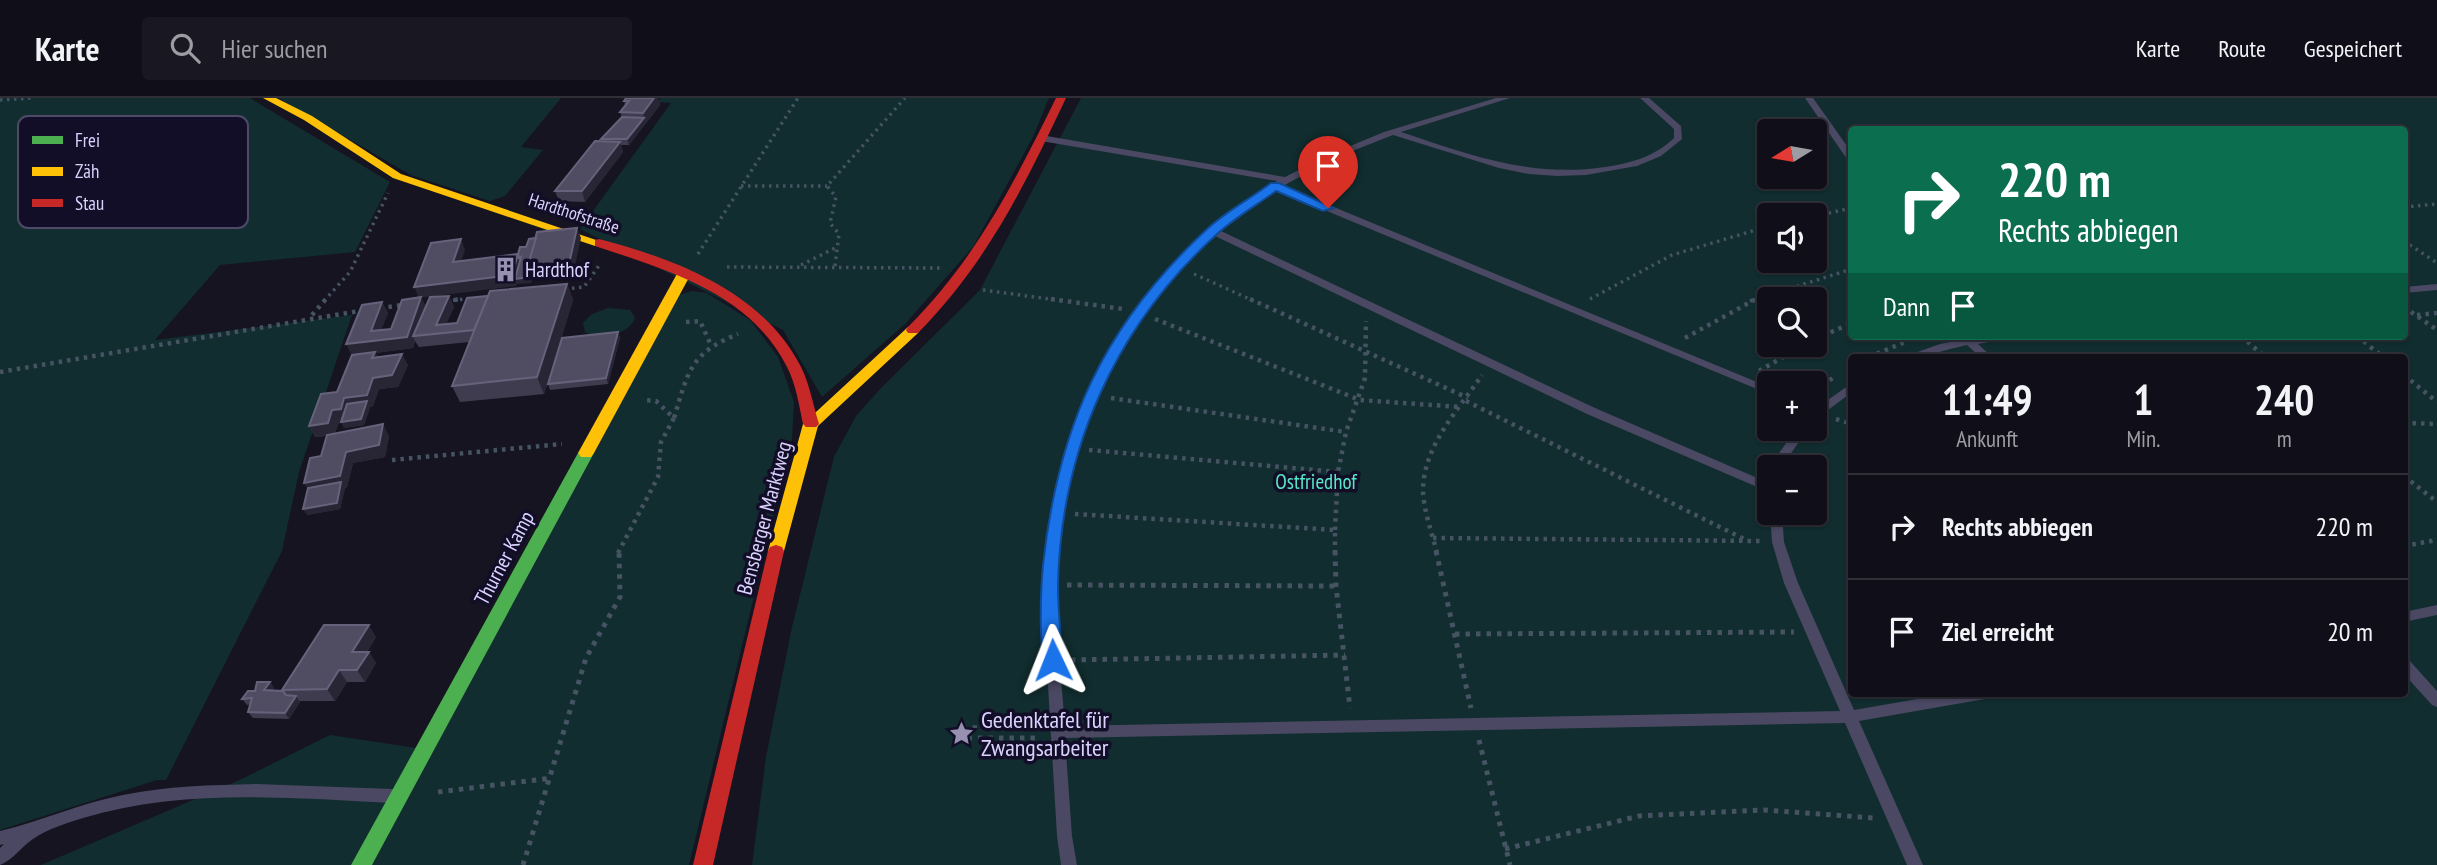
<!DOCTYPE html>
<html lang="de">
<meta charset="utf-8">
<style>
body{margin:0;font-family:"PT Sans Narrow",sans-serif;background:#191822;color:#f1f3f6;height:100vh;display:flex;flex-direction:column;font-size:26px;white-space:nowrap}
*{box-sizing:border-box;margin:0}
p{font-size:23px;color:#9c9ca2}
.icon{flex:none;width:38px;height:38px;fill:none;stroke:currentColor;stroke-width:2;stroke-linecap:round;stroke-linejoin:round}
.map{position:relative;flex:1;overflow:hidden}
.drawer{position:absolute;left:1848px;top:256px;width:560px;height:343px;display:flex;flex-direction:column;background:#100f19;border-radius:7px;box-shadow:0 2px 5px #0004,0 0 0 2px #302f38}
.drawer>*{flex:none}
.guide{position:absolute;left:1848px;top:28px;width:560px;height:214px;border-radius:7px;box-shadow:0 2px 5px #0004,0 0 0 2px #302f38;background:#0b6e4f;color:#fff;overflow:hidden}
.needle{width:46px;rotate:259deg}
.fabs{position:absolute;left:1757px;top:21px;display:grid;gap:14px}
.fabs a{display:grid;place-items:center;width:70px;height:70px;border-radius:7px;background:#100f19;box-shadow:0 2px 5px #0004,0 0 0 2px #302f38;font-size:35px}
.pin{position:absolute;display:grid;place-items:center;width:60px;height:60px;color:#fff;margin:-72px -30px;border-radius:50% 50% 50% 0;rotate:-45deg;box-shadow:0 0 7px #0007}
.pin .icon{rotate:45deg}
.me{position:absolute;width:77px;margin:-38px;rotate:358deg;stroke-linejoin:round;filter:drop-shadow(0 0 5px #0008)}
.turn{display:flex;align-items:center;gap:24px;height:147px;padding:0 35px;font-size:32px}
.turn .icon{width:91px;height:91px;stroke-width:2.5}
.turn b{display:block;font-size:49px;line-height:60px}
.then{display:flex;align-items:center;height:66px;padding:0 35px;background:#0003;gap:14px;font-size:26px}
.eta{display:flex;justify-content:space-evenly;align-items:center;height:119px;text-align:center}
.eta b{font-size:42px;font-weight:800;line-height:49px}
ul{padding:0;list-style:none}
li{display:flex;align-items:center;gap:21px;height:105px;padding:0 35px;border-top:2px solid #302f38}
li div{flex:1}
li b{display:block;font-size:26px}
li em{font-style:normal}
header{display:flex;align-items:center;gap:42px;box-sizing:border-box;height:98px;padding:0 35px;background:#100f19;border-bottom:2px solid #302f38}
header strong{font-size:33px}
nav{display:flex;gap:38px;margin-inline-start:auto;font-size:24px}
.search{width:490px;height:63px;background:#191822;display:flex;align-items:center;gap:18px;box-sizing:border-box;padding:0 24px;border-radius:7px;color:#9c9ca2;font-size:26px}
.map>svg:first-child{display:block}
</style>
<header>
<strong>Karte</strong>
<div class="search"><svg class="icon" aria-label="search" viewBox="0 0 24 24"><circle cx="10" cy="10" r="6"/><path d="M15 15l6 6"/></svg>Hier suchen</div>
<nav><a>Karte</a><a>Route</a><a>Gespeichert</a></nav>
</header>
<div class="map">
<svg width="2437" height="767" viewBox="0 0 2437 767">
<rect width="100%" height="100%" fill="#161421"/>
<g fill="#112d2f" fill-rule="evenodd">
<path d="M0 0H250L390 84 355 154 220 167 155 242 352 217 299 374 282 453 166 682H157L0 732Z"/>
<path d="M278 0H561L521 49 543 52 505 98 490 103 411 77Z"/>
<path d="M661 0H1049L1033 39 973 149 905 226 822 299 783 232 580 131 671 5 657 4Z"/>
<path d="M1081 0H2437V767H752L766 659 792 529 834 359 856 318 881 290 980 192ZM1852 32H2404V238H1852ZM1769 33H1815V79H1769ZM1769 117H1815V163H1769ZM1769 201H1815V247H1769ZM1852 259H2404V595H1852ZM1769 285H1815V331H1769ZM1769 369H1815V415H1769Z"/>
<path d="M692 193 707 195 750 222 778 259 794 304 792 341 689 767H372L679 197Z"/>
<path d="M608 210 630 212 635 220C628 237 600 243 585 234L583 225 592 216Z"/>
<path d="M330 637 423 651 353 767H41L242 681Z"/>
</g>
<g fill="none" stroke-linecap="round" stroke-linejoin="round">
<g stroke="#455362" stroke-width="3.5" stroke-dasharray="2.5 4.5" stroke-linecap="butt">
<path d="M0 2 31 0"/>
<path d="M741 88H827"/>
<path d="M2404 109 2437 106"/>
<path d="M1815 118 1852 110"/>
<path d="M2404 143 2437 165"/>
<path d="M698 156 798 0"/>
<path d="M801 167 837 149"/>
<path d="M835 168 839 136 830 125 836 99 827 88 905 0"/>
<path d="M727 169 942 170"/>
<path d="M1194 176 1254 203"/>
<path d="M565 191 584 189 600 166"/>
<path d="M983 192 1064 203"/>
<path d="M1590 201 1672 157 1769 128"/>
<path d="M324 203 350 174 388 95"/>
<path d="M446 203 473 200"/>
<path d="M1750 203 1852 171"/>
</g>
<g stroke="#455362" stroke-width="4.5" stroke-dasharray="3.5 5" stroke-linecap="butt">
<path d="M1051 201 1123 211"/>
<path d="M1250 201 1468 300"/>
<path d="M446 203 462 201"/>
<path d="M2404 209 2437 232"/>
<path d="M380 210 403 207"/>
<path d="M312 217 326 201"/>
<path d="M2417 217 2437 215"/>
<path d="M1155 221 1360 302 1461 309"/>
<path d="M686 224 700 223 710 245"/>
<path d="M2241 238 2265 259"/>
<path d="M2357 238 2383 259"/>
<path d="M1685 240 1756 201"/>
<path d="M1815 241 1852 225"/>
<path d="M1869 259 1905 244"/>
<path d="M2246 259 2261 256"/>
<path d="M1759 273 1804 247"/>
<path d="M0 274 365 212"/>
<path d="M2404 277 2437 304"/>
<path d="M1815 291 1833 280"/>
<path d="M1111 300 1346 334"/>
<path d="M1466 303 1744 441"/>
<path d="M674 320C688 274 690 255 738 236"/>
<path d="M1836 321 1852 326"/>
<path d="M2404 325 2437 326"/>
<path d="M1089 352 1338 374"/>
<path d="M392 362 562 346"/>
<path d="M2404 378 2437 404"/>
<path d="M1075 416 1335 432V455"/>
<path d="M1335 432 1338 374 1346 334 1365 280 1366 223"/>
<path d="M1433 440 1760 443"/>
<path d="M2404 448 2437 442"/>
<path d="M618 455 658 379 661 344 674 320 656 303 642 302"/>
<path d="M1437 455C1432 435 1423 411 1423 391 1424 347 1459 311 1482 277"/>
</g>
<g stroke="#455362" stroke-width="5" stroke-dasharray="4.5 6" stroke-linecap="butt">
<path d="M1335 453 1336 488 1350 610"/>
<path d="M1436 453 1471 610"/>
<path d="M1067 487 1336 488"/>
<path d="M1455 536 1794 534"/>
<path d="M1071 562 1345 557"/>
<path d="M1040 629 962 630 961 640H1040"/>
<path d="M1479 642 1510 767"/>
<path d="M438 694 552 680"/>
<path d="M1505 751 1639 718 1764 712 1874 720"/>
<path d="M523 767 586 560 620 499 619 453"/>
</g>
<g fill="#4a4862" fill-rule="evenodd">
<path d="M1496 0H1510L1401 34C1470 57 1531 80 1605 69 1631 65 1654 59 1674 40V31L1640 0H1649L1681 28 1682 41 1661 58 1637 68 1586 77 1557 78 1529 76 1499 70 1393 37 1332 61 1283 88 1769 289V296L1276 92 1221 133 1595 310 1769 385V394L1587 316 1215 138C1122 223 1062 342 1056 469 1054 522 1061 575 1065 628L1840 613 1784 485 1772 444 1770 415H1782L1784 444 1798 485 1854 612 1952 595H1992L1990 599 1985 601 1859 623 1923 767H1907L1845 625 1065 640 1072 738 1077 767H1061L1057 738 1042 487C1047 351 1107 225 1208 134L1209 131 1213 130 1225 119 1277 83 1041 43 1037 40 1041 37 1285 79 1326 58 1384 34Z"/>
<path d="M1805 0H1813L1852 55V65L1849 64Z"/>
<path d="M2437 186V192L2404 195V189Z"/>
<path d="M1959 238H1969L1972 240 2009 238 2004 241 1978 246 1992 259H1980L1967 247C1947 251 1928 259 1908 259L1909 257 1940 246 1961 242Z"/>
<path d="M1852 285V294L1819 319 1815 320V311Z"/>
<path d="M1796 331H1808L1787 361 1785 369H1773L1775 361Z"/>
<path d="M2437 507V517L2404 524V514Z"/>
<path d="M2404 561 2409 562 2437 593V609L2432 607 2404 576Z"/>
<path d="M257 686 392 691 397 693 400 698 397 703 392 705C289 700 183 690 83 720 67 725 47 731 33 741 22 748 13 762 0 767V750L4 746 0 747V733C42 723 81 705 123 697 167 688 212 687 257 686Z"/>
</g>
<path fill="#4caf50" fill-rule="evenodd" d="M586 350 594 355 372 767H351L578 355Z"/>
<g fill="#ffc107" fill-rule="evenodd">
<path d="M263 0H276L312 18 401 76 605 145 603 148H595L393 80 304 22Z"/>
<path d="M685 170 692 174 594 355 591 359H581L578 355 678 174Z"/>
<path d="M913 228 920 232 918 235 818 328 784 453 782 457H770L768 453 803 326 908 229Z"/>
</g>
<g fill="#c62828" fill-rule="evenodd">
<path d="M1056 0H1066C1025 87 987 165 918 235H908L906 232 908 229C976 161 1014 85 1056 0Z"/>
<path d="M599 141C676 161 763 194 801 269 810 287 813 307 819 326L816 329H806L803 326C799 307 796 286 787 269 750 195 667 172 595 148V142Z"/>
<path d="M776 447 782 449 784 453 713 767H693L768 453 770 449Z"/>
</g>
</g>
<g fill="#403c50">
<path d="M626 0H658L660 7 629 47H621L623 54 585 104 559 103 555 93 602 43 601 41 622 19 620 14 625 8 624 3Z"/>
<path d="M567 186 573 202 544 296 460 304 452 288 469 244 419 249 415 243 413 250 375 255 378 259 408 267 398 289 379 291 373 308 370 309 364 327 344 330 341 323 339 324 335 335 389 338 385 359 353 365 347 389 345 390 340 411 307 417 308 391 304 385 321 358 326 338 315 339 309 328 337 294 382 204 388 215 381 232 391 231 426 209 449 198 454 209 446 226 457 225 488 198Z"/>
<path d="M618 234 620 240 608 286 550 292 548 286Z"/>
<path d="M376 539 367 554H369L376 565 365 584H347L335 603H300V604L289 621 253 620 248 614 251 606 247 607 242 601 270 584 274 590 272 593H283L282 592Z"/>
</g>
<g fill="#282535">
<path d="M654 0H658L660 7 629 47 627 41 644 20 643 15Z"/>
<path d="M620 44 623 54 585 104 582 93Z"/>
<path d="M577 130 581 140 573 177 532 181 531 185 517 186 516 188 419 200 414 189 518 156 527 170Z"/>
<path d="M461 141 465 152 457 175 453 164Z"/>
<path d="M567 186 573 202 544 296 537 279Z"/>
<path d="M449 198 454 209 442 235 436 227Z"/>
<path d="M421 199 427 210 413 238 415 243 413 250 375 255 381 265 352 258 346 246 371 233 382 204 388 215 377 242 407 239Z"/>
<path d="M618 234 620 240 608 286 606 280Z"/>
<path d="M402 256 408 267 398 289 379 291 373 308 370 309 364 327 344 330 341 324 347 323 339 324 334 337 315 339 309 328 344 300 373 280Z"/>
<path d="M383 326 389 338 385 359 353 365 347 389 345 390 340 411 307 417 303 411 311 396 304 385Z"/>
<path d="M369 527 376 539 360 565 352 554Z"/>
<path d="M369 554 376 565 365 584 357 572Z"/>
<path d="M339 572 347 584 335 603 327 591Z"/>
<path d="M270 584 274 590 268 598 264 592Z"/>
<path d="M296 598 300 604 289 621 285 615Z"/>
</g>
<g fill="#504d63" stroke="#66627b" stroke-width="2">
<path d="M626 0H654L643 15 620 14 629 3H624Z"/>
<path d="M622 19 644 20 627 41H601Z"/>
<path d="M595 43 620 44 582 93H555Z"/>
<path d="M577 130 569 166 527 170 537 134Z"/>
<path d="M536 140 527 170 529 176 528 179 515 181 521 159 519 160 518 156 517 160 520 149H526L529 141Z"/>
<path d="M461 141 453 164 518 156 512 177 414 189 431 145Z"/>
<path d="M567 186 537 279 452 288 490 193Z"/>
<path d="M449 198 436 227 457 225 467 200 488 198 474 232 413 238 430 199Z"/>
<path d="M421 199 407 239 346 246 362 207 382 204 371 233 391 231 402 202Z"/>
<path d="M618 234 606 280 548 286 562 240Z"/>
<path d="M375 254 372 260 402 256 392 277 373 280 367 297 344 300 341 311 332 312 328 325 309 328 321 296 337 294 352 257Z"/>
<path d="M367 303 361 321 341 324 347 306Z"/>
<path d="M383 326 379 347 346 354 340 378 304 385 310 360 321 358 327 337Z"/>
<path d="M341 384 337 405 303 411 308 390Z"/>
<path d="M324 527H369L352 554H369L357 572H339L327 591 282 592Z"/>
<path d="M257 584H270L264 592 283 593 286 597 296 598 285 615 248 614 252 600 242 601 248 593H255Z"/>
</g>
<path fill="#1a73e8" stroke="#114b97" stroke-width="2" d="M1271 85H1279L1334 110 1323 113 1276 93C1257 107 1234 120 1216 137 1115 229 1061 351 1058 487 1058 512 1061 537 1062 562L1053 569 1046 567C1038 552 1041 486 1043 467 1058 328 1103 228 1206 132 1225 114 1250 101 1271 85Z"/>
<defs>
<symbol id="building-bare" viewBox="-9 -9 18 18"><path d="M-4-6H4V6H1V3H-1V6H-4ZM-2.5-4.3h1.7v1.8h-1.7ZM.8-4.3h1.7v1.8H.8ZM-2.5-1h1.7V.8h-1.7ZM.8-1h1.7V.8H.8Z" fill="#9690b1" stroke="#130e27" stroke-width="2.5" paint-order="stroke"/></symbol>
<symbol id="sight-bare" viewBox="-9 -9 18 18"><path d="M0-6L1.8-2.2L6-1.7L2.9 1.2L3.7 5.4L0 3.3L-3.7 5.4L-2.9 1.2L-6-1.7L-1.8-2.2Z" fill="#9690b1" stroke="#130e27" stroke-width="2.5" paint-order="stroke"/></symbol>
</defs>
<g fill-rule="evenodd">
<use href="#building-bare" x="488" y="154" width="35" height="35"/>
<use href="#sight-bare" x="944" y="618" width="35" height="35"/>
</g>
<g text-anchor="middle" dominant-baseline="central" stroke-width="7" stroke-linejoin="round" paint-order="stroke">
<g font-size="18" fill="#dbd3ff" stroke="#130e27">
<text transform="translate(574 115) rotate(18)">Hardthofstraße</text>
</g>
<g font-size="21" fill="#dbd3ff" stroke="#130e27" text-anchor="start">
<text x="525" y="171">Hardthof</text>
</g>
<g font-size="21" fill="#57e7cb" stroke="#130e27">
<text x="1316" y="383">Ostfriedhof</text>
</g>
<g font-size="21" fill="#dbd3ff" stroke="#130e27">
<text transform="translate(764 420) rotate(-75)">Bensberger Marktweg</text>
<text transform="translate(504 460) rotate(-62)">Thurner Kamp</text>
</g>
<g font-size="24" fill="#dbd3ff" stroke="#130e27" text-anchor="start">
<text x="981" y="621">Gedenktafel für<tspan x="981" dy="28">Zwangsarbeiter</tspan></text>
</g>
</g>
<rect x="18" y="18" width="230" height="112" rx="10" fill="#130e27" stroke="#4f4968" stroke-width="2"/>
<rect x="32" y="38" width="31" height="8" fill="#4caf50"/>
<rect x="32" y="69" width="31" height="9" fill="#ffc107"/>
<rect x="32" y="101" width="31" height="8" fill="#c62828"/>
<g font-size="19" fill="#dbd3ff">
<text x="75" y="49">Frei</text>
<text x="75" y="80">Zäh</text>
<text x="75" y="112">Stau</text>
</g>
</svg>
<div class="fabs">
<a><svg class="needle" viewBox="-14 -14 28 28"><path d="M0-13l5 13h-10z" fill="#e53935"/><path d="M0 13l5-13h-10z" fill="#9c9ca2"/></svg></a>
<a><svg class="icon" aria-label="sound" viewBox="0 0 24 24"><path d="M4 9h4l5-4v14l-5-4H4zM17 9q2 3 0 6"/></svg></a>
<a><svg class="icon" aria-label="search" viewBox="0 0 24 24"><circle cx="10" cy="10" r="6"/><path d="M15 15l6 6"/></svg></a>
<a>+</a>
<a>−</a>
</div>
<div class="pin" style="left:1328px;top:110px;background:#d93025"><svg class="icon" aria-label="arrive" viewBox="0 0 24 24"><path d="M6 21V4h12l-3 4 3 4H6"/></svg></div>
<svg class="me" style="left:1053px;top:562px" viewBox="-20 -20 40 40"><path d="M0-17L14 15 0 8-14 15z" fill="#1a73e8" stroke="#fff" stroke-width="4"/></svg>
<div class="guide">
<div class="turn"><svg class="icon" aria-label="right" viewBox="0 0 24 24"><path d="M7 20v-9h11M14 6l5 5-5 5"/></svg><div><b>220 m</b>Rechts abbiegen</div></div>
<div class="then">Dann<svg class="icon" aria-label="arrive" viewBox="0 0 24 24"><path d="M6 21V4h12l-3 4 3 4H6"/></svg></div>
</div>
<section class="drawer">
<div class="eta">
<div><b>11:49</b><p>Ankunft</p></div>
<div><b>1</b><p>Min.</p></div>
<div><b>240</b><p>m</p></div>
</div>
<ul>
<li><svg class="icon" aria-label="right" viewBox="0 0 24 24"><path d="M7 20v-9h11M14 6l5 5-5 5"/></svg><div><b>Rechts abbiegen</b></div><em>220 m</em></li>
<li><svg class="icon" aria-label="arrive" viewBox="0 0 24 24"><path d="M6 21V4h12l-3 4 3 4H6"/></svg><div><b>Ziel erreicht</b></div><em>20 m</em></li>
</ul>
</section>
</div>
